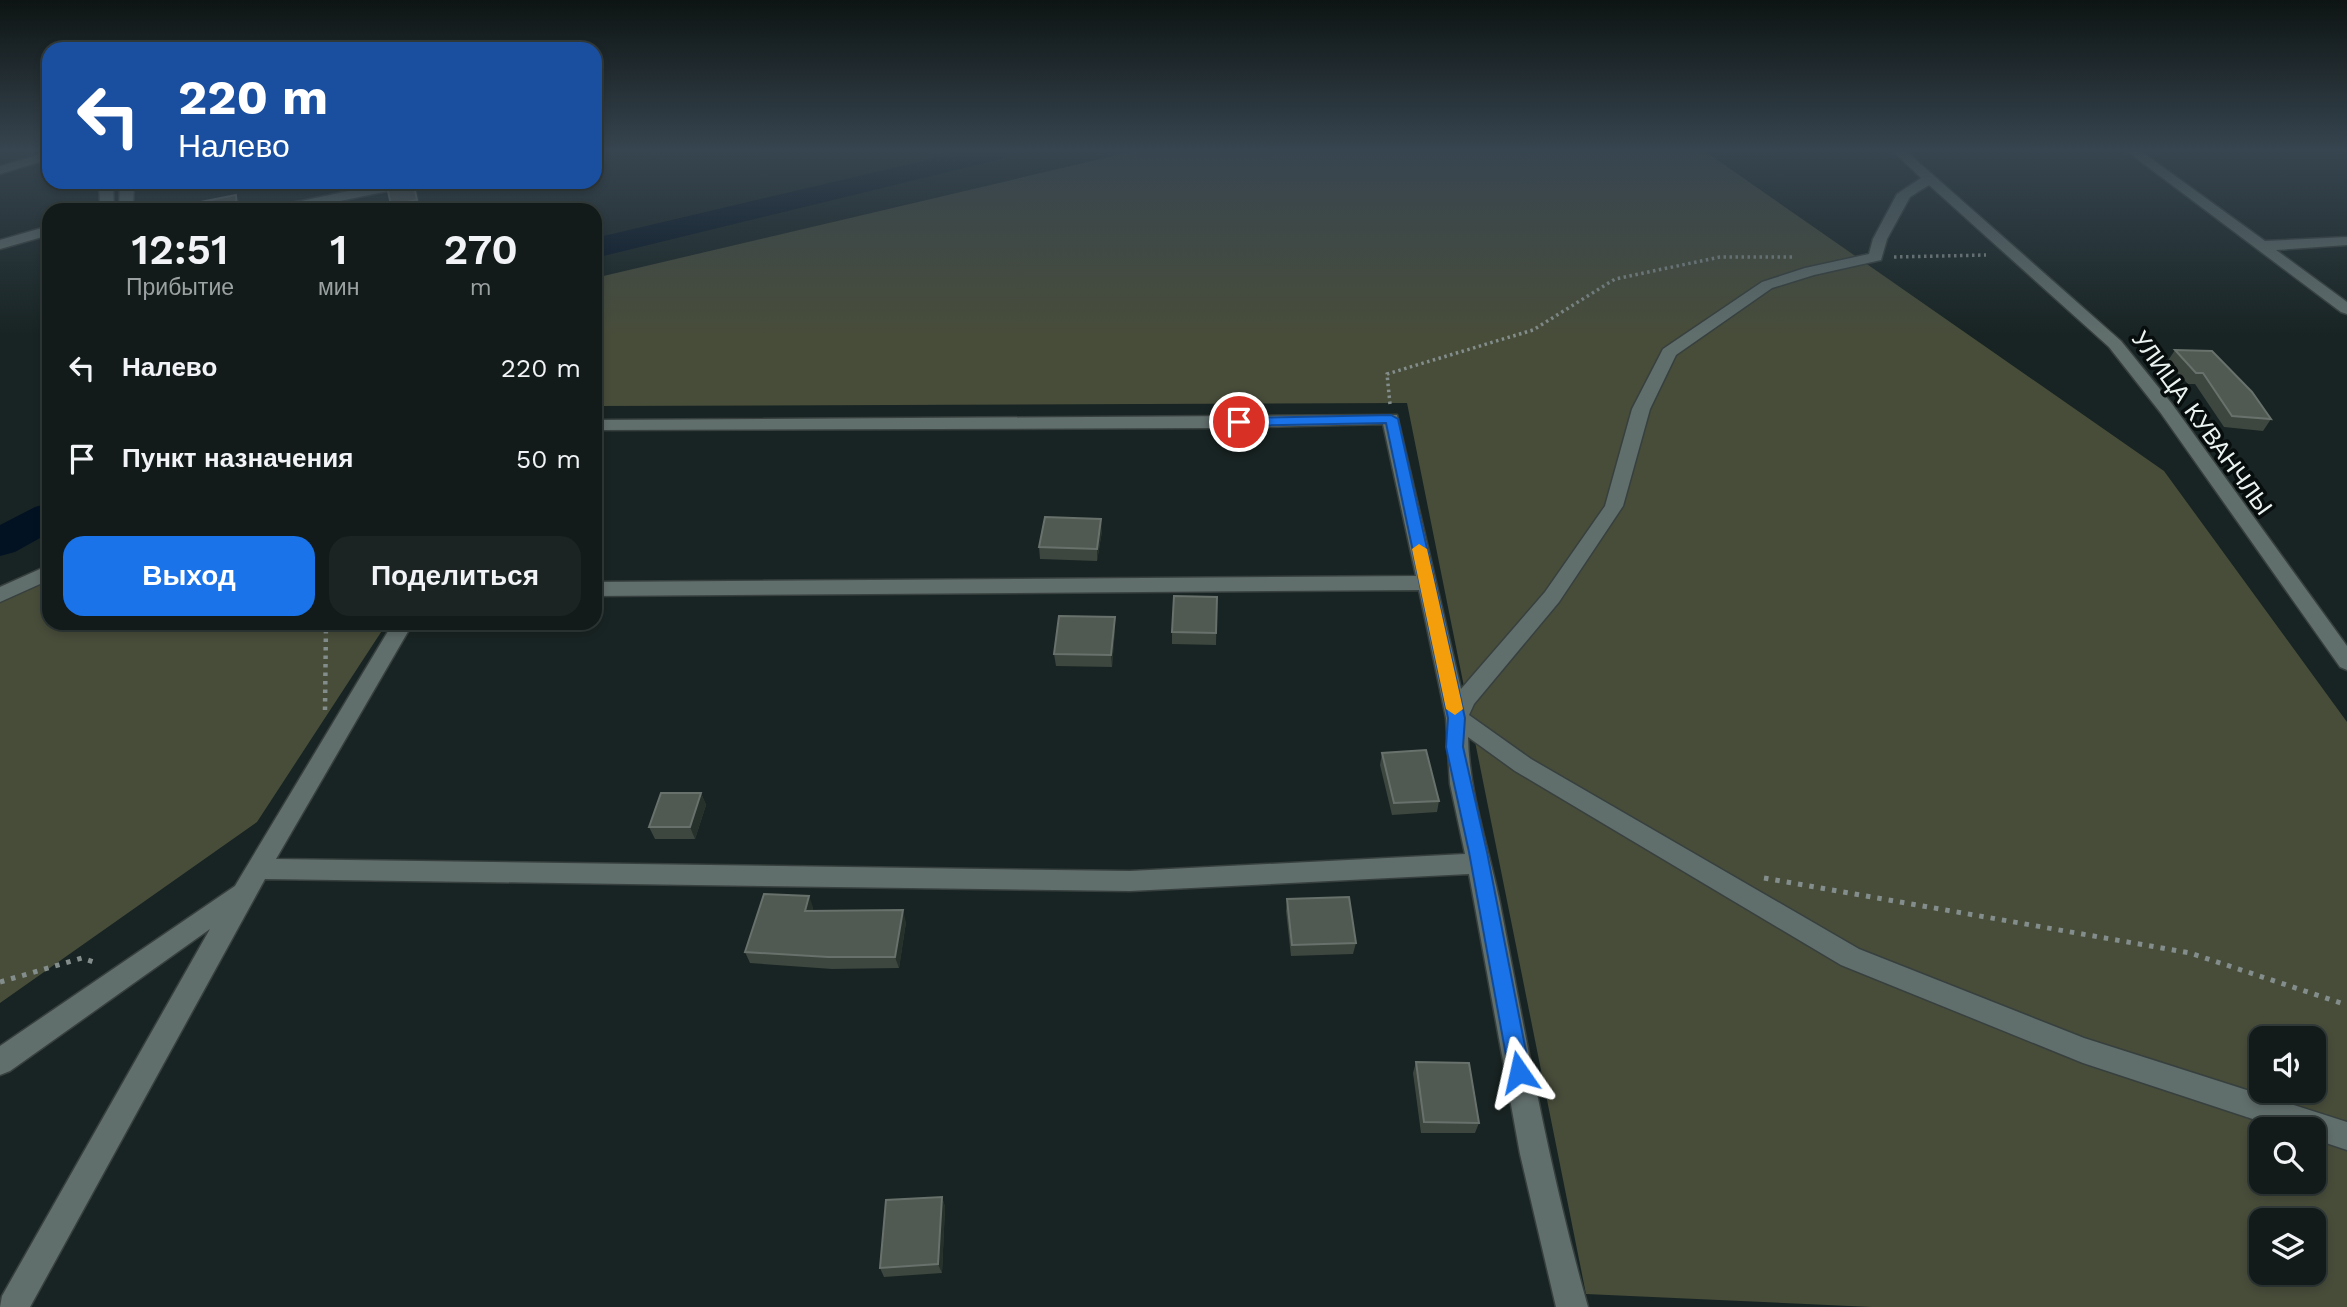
<!DOCTYPE html>
<html lang="ru">
<meta charset="utf-8">
<style>
body{margin:0;font-family:"Work Sans",sans-serif;background:#1b2423;color:#f1f3f6;height:100vh;display:flex;flex-direction:column;font-size:26px;white-space:nowrap}
*{box-sizing:border-box;margin:0}
p{font-size:23px;color:#9ca1a2}
.icon{flex:none;width:38px;height:38px;fill:none;stroke:currentColor;stroke-width:2;stroke-linecap:round;stroke-linejoin:round}
.map{position:relative;flex:1;overflow:hidden}
.sheet{position:absolute;left:42px;top:203px;width:560px;height:427px;display:flex;flex-direction:column;background:#121b1a;border-radius:21px;box-shadow:0 4px 10px #0003,0 0 0 2px #313939}
.sheet>*{flex:none}
.hud{position:absolute;left:42px;top:42px;width:560px;height:147px;border-radius:21px;box-shadow:0 4px 10px #0003,0 0 0 2px #313939;background:#1a4fa0;color:#fff;overflow:hidden}
.buttons{position:absolute;left:2249px;top:1026px;display:grid;gap:14px}
.buttons a{display:grid;place-items:center;width:77px;height:77px;border-radius:14px;background:#121b1a;box-shadow:0 4px 10px #0003,0 0 0 2px #313939;font-size:35px}
.pin{position:absolute;display:grid;place-items:center;width:60px;height:60px;color:#fff;margin:-30px;border:4px solid #fff;border-radius:50%;box-shadow:0 2px 7px #0007}
.me{position:absolute;width:77px;margin:-38px;rotate:349deg;stroke-linejoin:round;filter:drop-shadow(0 0 5px #0008)}
.turn{display:flex;align-items:center;gap:24px;height:147px;padding:0 21px;font-size:32px}
.turn .icon{width:91px;height:91px;stroke-width:2.5}
.turn b{display:block;font-size:49px;line-height:60px}
.eta{display:flex;justify-content:space-evenly;align-items:center;height:119px;text-align:center}
.eta b{font-size:42px;font-weight:600;line-height:49px}
.action{display:flex;gap:14px;margin-top:auto;padding:14px 21px}
.action a{flex:1;height:80px;border-radius:21px;background:#1a73e8;color:#fff;font-size:28px;font-weight:600;line-height:80px;text-align:center}
.action a+a{background:#1b2423;color:#f1f3f6}
ul{padding:0;list-style:none}
li{display:flex;align-items:center;gap:21px;height:91px;padding:0 21px}
li div{flex:1}
li b{display:block;font-size:26px}
li em{font-style:normal}
.map>svg:first-child{display:block}
</style>
<div class="map">
<svg width="2347" height="1307" viewBox="0 0 2347 1307">
<rect width="100%" height="100%" fill="#182423"/>
<g fill="#484d3a" fill-rule="evenodd">
<path d="M1130 152H1706L2164 471 2347 722V1307H1872L1586 1294 1407 403 595 406V278ZM2261 1038H2314V1090H2261ZM2261 1129H2314V1181H2261ZM2261 1220H2314V1272H2261Z"/>
<path d="M49 569V623H387L257 822 0 1003V590Z"/>
</g>
<g fill="none" stroke-linecap="round" stroke-linejoin="round">
<g fill="#031223" fill-rule="evenodd">
<path d="M961 152H1009L1005 158 595 258V238Z"/>
<path d="M49 503V533L15 552 0 556V525L35 507Z"/>
</g>
<defs>
<g id="street">
<path d="M49 152V159L0 174V166Z"/>
<path d="M1894 152H1907L2121 341 2172 404 2347 646V670L2340 667 2160 412 2109 347 1929 185 1910 197 1887 239 1881 260 1814 275 1772 288 1676 355 1650 409 1623 506 1559 602 1474 704 1469 715 1531 759 1859 949 2084 1038 2347 1122V1150L2314 1139V1129H2283L2083 1063 1841 965 1515 771 1468 737C1469 794 1489 848 1500 903 1526 1038 1550 1174 1588 1307H1556L1520 1154 1469 874 1130 891 265 879 30 1307H0L2 1296 210 929 10 1071 0 1075V1046L235 886 393 623H413L276 859 1130 871 1465 854 1450 784 1446 718 1419 590 595 596V582L1416 576 1383 424 1213 428 595 430V420L1397 415 1461 689 1545 592 1605 506 1632 409 1663 349 1762 282 1805 268 1869 254 1873 239 1897 194 1921 178Z"/>
<path d="M2128 152H2142L2265 241 2347 237V245L2276 250 2347 302V314L2341 312Z"/>
<path d="M99 182H113L114 210H100Z"/>
<path d="M120 182H134L133 210H119Z"/>
<path d="M392 182H419L412 186 297 210H270L277 206Z"/>
<path d="M49 226V235L0 249V240Z"/>
<path d="M49 565V580L0 602V587Z"/>
</g>
</defs>
<use href="#street" stroke="#37403e" stroke-width="3"/>
<g stroke="#838d8b" stroke-width="3.5" stroke-dasharray="2.5 3.5" stroke-linecap="butt">
<path d="M1894 257 1986 255"/>
<path d="M1390 404 1387 374 1533 330 1615 279 1720 257H1794"/>
</g>
<path stroke="#838d8b" stroke-width="4.5" stroke-dasharray="3.5 5" stroke-linecap="butt" d="M325 710 326 623"/>
<g stroke="#838d8b" stroke-width="5" stroke-dasharray="4.5 7" stroke-linecap="butt">
<path d="M1764 878 2190 953 2347 1005"/>
<path d="M0 982 82 958 99 964"/>
</g>
<use href="#street" fill="#606e6c" fill-rule="evenodd"/>
</g>
<g fill="#3d463f">
<path d="M2175 350 2271 419 2263 431 2224 427 2195 384H2188L2167 362Z"/>
<path d="M1102 531 1097 561 1040 559 1039 547Z"/>
<path d="M1217 597 1216 645 1172 644V632Z"/>
<path d="M1115 617V629L1112 667 1056 666 1054 654Z"/>
<path d="M1382 753 1439 801 1437 812 1392 815 1380 765Z"/>
<path d="M701 793 706 805 695 839H655L649 827Z"/>
<path d="M1287 899 1356 943 1353 954 1291 956 1286 911Z"/>
<path d="M813 907 812 911 906 922 899 968 832 969 750 963 745 952Z"/>
<path d="M1416 1062 1479 1123 1475 1133H1421L1413 1073Z"/>
<path d="M942 1197 945 1207 942 1273 884 1277 880 1268Z"/>
</g>
<g fill="#26312c">
<path d="M651 152H667L652 155Z"/>
<path d="M74 182H93L77 186Z"/>
<path d="M413 182H414L416 187 422 210H393L391 205Z"/>
<path d="M236 195 241 204 242 210H237Z"/>
<path d="M1101 519 1102 531 1097 561V549Z"/>
<path d="M1115 617V629L1112 667 1111 655Z"/>
<path d="M701 793 706 805 695 839 690 827Z"/>
<path d="M809 896 813 907 809 923 805 911Z"/>
<path d="M903 910 906 922 899 968 895 957Z"/>
<path d="M942 1197 945 1207 942 1273 938 1264Z"/>
</g>
<g fill="#505952" stroke="#68716b" stroke-width="2">
<path d="M386 182H413L417 200 391 205Z"/>
<path d="M236 195 237 210H200V202Z"/>
<path d="M300 206V210H279Z"/>
<path d="M2175 350 2212 351 2252 392 2271 419 2232 416 2203 373H2196Z"/>
<path d="M1045 517 1101 519 1097 549 1039 547Z"/>
<path d="M1174 596 1217 597 1216 633 1172 632Z"/>
<path d="M1059 616 1115 617 1111 655 1054 654Z"/>
<path d="M1426 750 1439 801 1394 803 1382 753Z"/>
<path d="M661 793H701L690 827H649Z"/>
<path d="M764 894 809 896 805 911 903 910 895 957H828L745 952Z"/>
<path d="M1349 897 1356 943 1292 945 1287 899Z"/>
<path d="M1416 1062 1469 1063 1479 1123 1424 1122Z"/>
<path d="M942 1197 938 1264 880 1268 886 1200Z"/>
</g>
<linearGradient id="sky" x2="0" y2="1"><stop stop-color="#0d1413"/><stop offset="0.45" stop-color="#374550"/><stop offset="1" stop-color="#374550" stop-opacity="0"/></linearGradient>
<rect width="2347" height="335" fill="url(#sky)"/>
<path fill="#1a73e8" stroke="#114b97" stroke-width="2" d="M1391 415 1398 419 1465 718 1463 747 1487 852 1530 1072 1527 1079 1519 1082 1512 1079 1509 1072 1469 852 1446 747 1448 718 1386 423 1239 426 1232 422 1239 418Z"/>
<path fill="#f59e0b" d="M1419 544 1427 549 1463 709 1455 715 1446 709 1412 549Z"/>
<g text-anchor="middle" dominant-baseline="central" stroke-width="7" stroke-linejoin="round" paint-order="stroke">
<g font-size="24" fill="#ebf3f1" stroke="#070c0c">
<text transform="translate(2202 423) rotate(54)">УЛИЦА КУВАНЧЛЫ</text>
</g>
</g>
</svg>
<div class="buttons">
<a><svg class="icon" aria-label="sound" viewBox="0 0 24 24"><path d="M4 9h4l5-4v14l-5-4H4zM17 9q2 3 0 6"/></svg></a>
<a><svg class="icon" aria-label="search" viewBox="0 0 24 24"><circle cx="10" cy="10" r="6"/><path d="M15 15l6 6"/></svg></a>
<a><svg class="icon" aria-label="layers" viewBox="0 0 24 24"><path d="M12 4l9 5-9 5-9-5zM3 14l9 5 9-5"/></svg></a>
</div>
<div class="pin" style="left:1239px;top:422px;background:#d93025"><svg class="icon" aria-label="arrive" viewBox="0 0 24 24"><path d="M6 21V4h12l-3 4 3 4H6"/></svg></div>
<svg class="me" style="left:1519px;top:1072px" viewBox="-20 -20 40 40"><path d="M0-17L14 15 0 8-14 15z" fill="#1a73e8" stroke="#fff" stroke-width="4"/></svg>
<div class="hud">
<div class="turn"><svg class="icon" aria-label="left" viewBox="0 0 24 24"><path d="M17 20v-9H6M10 6l-5 5 5 5"/></svg><div><b>220 m</b>Налево</div></div>
</div>
<section class="sheet">
<div class="eta">
<div><b>12:51</b><p>Прибытие</p></div>
<div><b>1</b><p>мин</p></div>
<div><b>270</b><p>m</p></div>
</div>
<ul>
<li><svg class="icon" aria-label="left" viewBox="0 0 24 24"><path d="M17 20v-9H6M10 6l-5 5 5 5"/></svg><div><b>Налево</b></div><em>220 m</em></li>
<li><svg class="icon" aria-label="arrive" viewBox="0 0 24 24"><path d="M6 21V4h12l-3 4 3 4H6"/></svg><div><b>Пункт назначения</b></div><em>50 m</em></li>
</ul>
<div class="action"><a>Выход</a><a>Поделиться</a></div>
</section>
</div>
